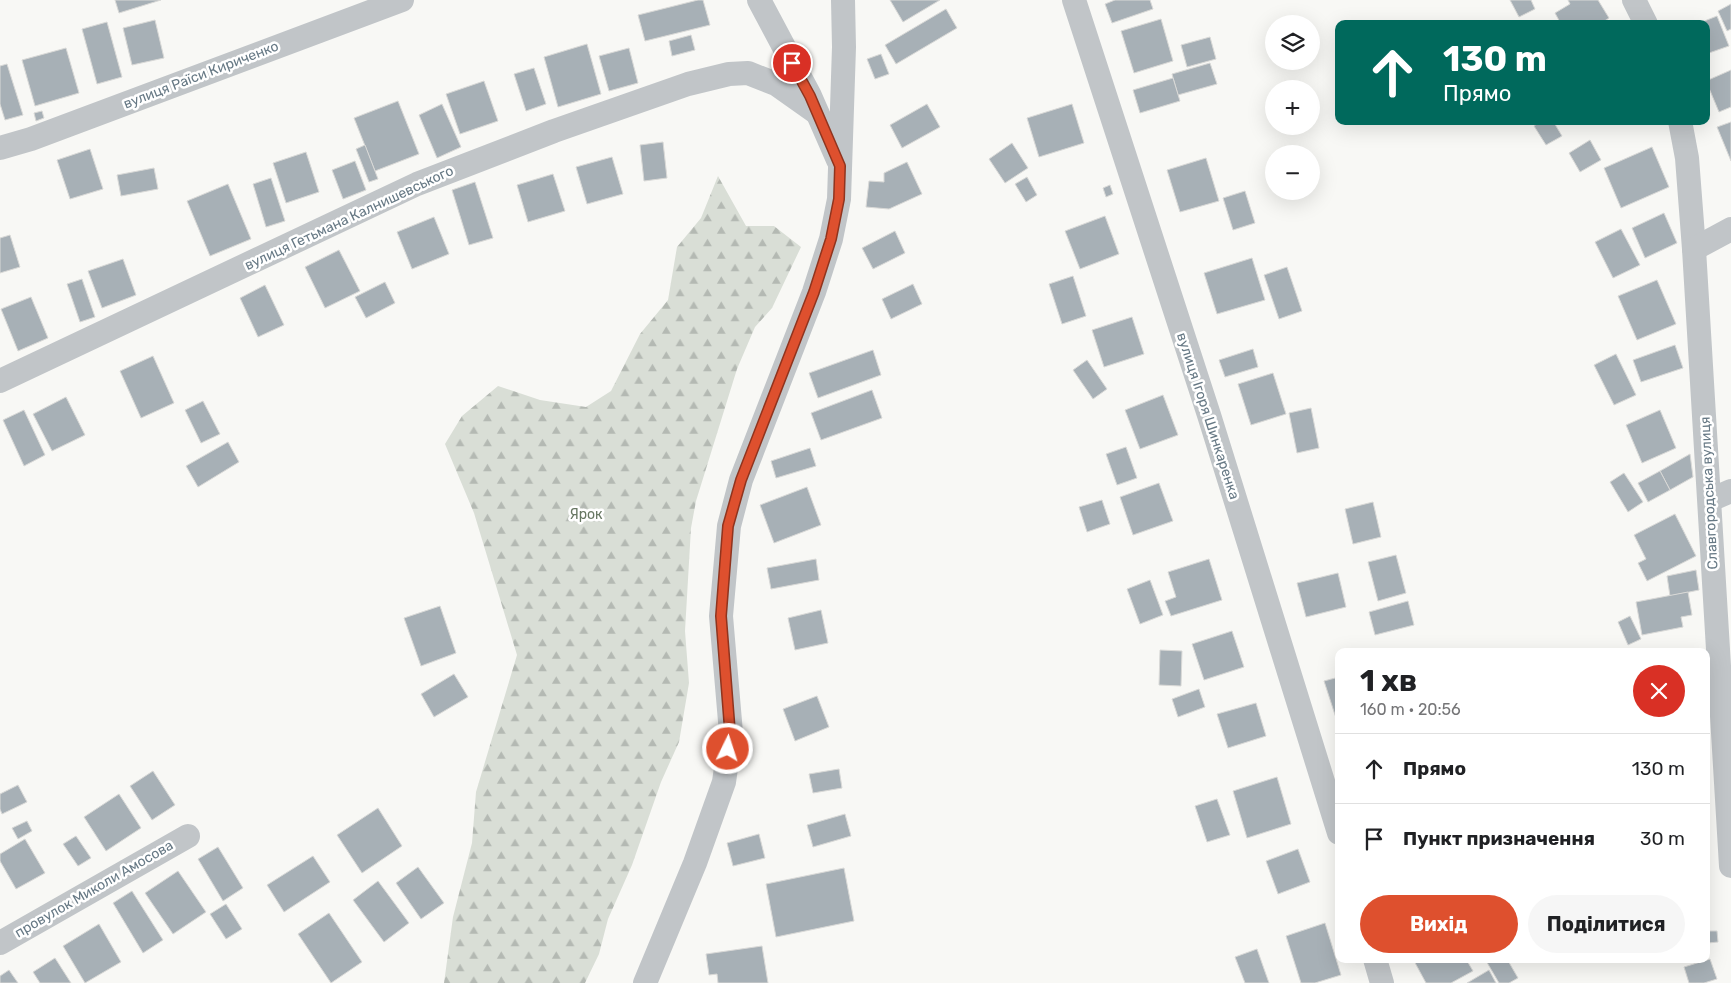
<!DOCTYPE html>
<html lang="uk">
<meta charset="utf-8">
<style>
body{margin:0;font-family:Rubik,sans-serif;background:#f6f6f6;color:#202124;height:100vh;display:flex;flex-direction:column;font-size:19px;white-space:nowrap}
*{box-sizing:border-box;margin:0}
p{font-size:16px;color:#757577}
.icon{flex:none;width:28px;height:28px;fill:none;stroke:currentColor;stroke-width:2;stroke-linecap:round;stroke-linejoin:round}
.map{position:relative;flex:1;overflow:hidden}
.drawer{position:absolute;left:1335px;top:648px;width:375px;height:315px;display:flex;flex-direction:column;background:#fff;border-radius:10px;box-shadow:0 5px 20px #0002}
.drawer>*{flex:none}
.hud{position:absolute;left:1335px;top:20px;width:375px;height:105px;border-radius:10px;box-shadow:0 5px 20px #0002;background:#00695c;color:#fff;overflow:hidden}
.fabs{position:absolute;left:1265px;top:15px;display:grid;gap:10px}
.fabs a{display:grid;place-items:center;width:55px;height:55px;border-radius:50%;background:#fff;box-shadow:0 5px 20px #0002;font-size:25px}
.pin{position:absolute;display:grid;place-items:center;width:42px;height:42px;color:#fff;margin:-21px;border:2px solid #fff;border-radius:50%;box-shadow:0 1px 5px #0007}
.me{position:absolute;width:55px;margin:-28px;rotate:4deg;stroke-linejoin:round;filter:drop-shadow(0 0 4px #0008)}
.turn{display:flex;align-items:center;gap:18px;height:105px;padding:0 25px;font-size:22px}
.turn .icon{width:65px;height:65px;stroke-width:2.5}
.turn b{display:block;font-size:35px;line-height:42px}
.round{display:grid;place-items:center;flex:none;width:52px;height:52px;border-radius:26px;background:#f6f6f6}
.summary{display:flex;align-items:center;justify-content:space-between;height:85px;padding:0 25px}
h1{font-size:30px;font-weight:700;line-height:38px}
.button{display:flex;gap:10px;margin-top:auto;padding:10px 25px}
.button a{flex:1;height:58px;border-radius:30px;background:#de502e;color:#fff;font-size:20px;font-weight:700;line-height:58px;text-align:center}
.button a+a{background:#f6f6f6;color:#202124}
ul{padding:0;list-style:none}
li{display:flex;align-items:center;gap:15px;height:70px;padding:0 25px;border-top:1px solid #e0e0e0}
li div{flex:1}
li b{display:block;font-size:19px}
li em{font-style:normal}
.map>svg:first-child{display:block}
</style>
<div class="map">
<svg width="1731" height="983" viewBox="0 0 1731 983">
<defs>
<pattern id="forest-firs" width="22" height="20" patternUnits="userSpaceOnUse" patternTransform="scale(1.25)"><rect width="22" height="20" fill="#d9ded6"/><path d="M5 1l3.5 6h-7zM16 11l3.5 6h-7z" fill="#b4b9b3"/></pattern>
</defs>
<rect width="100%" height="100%" fill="#f8f8f5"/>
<path fill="url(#forest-firs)" d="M718 176 746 226H774L801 247 772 308 755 327 737 369 696 501 691 528 685 631 689 683 679 742 661 782 632 865 608 919 599 954 585 983H444L453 917 472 843 476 792 517 655 474 513 445 444 462 416 498 386 540 400 586 407 611 391 640 334 668 300 677 247 701 218Z"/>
<g fill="#a7b0b6" stroke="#d9d9d7">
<path d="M115 0H161L119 13Z"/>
<path d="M698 0H703L710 25 645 41 638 15Z"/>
<path d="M890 0H940L903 22Z"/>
<path d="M1115 0H1150L1153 9 1112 23 1105 4Z"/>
<path d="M1510 0H1531L1535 9 1519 17Z"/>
<path d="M1568 0H1598L1609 18 1600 24H1561L1555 13 1570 4Z"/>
<path d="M1731 4V29L1727 31 1718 11Z"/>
<path d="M946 9 957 28 896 64 885 45Z"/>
<path d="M1717 16 1729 46 1706 54V24H1697Z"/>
<path d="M1161 19 1173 61 1134 73 1121 31Z"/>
<path d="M155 20 164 58 132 65 123 28Z"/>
<path d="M107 22 122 77 97 84 82 29Z"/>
<path d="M691 35 695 50 672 56 669 41Z"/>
<path d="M1210 37 1216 59 1187 67 1181 45Z"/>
<path d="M587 44 601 94 558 107 544 57Z"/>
<path d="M66 48 79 93 35 106 22 60Z"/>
<path d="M629 48 638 83 609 91 599 56Z"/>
<path d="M881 54 889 74 875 79 867 59Z"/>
<path d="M1210 63 1217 84 1178 95 1172 74Z"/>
<path d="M7 64 23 115 5 120 0 104V66Z"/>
<path d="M534 68 546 104 526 111 514 74Z"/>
<path d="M1731 70V107L1719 112 1706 81Z"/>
<path d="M1173 78 1180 101 1140 113 1133 90Z"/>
<path d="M484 81 498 121 460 134 446 94Z"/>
<path d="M398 101 419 154 375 171 354 118Z"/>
<path d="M442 104 461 147 437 158 419 115Z"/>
<path d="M927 104 940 127 902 148 890 125Z"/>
<path d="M1072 104 1084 143 1039 157 1027 118Z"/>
<path d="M42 111 44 118 36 121 34 113Z"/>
<path d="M1541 121H1553L1562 136 1546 145 1534 126Z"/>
<path d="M1731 122V161L1717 127Z"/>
<path d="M1590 140 1601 160 1580 172 1569 153Z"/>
<path d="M663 142 667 178 644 181 640 145Z"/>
<path d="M1012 143 1028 168 1005 183 989 159Z"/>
<path d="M365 145 378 179 369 182 356 149Z"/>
<path d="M1652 147 1669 187 1621 208 1604 168Z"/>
<path d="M90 149 103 189 70 199 57 160Z"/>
<path d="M306 152 319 192 286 203 273 163Z"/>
<path d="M612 157 623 194 587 204 576 167Z"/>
<path d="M1206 158 1219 201 1180 212 1167 170Z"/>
<path d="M355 161 366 190 343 199 332 170Z"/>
<path d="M907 162 922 194 889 209 866 207 869 181 884 182V173Z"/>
<path d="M154 168 158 189 121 196 117 175Z"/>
<path d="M553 174 565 211 528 222 517 185Z"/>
<path d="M1027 177 1037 195 1026 202 1015 184Z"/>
<path d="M271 178 285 221 266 227 253 184Z"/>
<path d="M475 182 493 238 469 245 452 190Z"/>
<path d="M228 184 251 239 210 256 187 201Z"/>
<path d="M1110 185 1113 194 1106 197 1103 188Z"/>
<path d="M1245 191 1255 223 1233 230 1223 198Z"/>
<path d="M1664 213 1677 243 1645 258 1632 228Z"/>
<path d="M1105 216 1119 254 1080 269 1065 231Z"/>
<path d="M434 217 449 254 412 269 397 232Z"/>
<path d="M1621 229 1640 265 1613 278 1595 242Z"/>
<path d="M895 231 905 253 873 269 862 248Z"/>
<path d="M10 235 20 267 0 273V238Z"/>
<path d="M339 250 360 291 325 308 305 267Z"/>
<path d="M1252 258 1265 300 1217 314 1204 273Z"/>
<path d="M123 259 136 295 102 308 88 271Z"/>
<path d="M1287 267 1302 311 1279 319 1264 275Z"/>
<path d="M1073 276 1086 316 1062 324 1049 284Z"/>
<path d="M82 279 95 317 80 322 67 284Z"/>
<path d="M1657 280 1676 324 1637 340 1618 296Z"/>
<path d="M385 282 395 303 366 318 355 297Z"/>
<path d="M913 284 922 304 891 319 882 299Z"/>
<path d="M265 285 284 325 258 337 240 298Z"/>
<path d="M31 297 48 338 18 351 1 309Z"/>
<path d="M1132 317 1144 354 1104 367 1092 330Z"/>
<path d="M1675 345 1683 368 1641 382 1633 360Z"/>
<path d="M1253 349 1258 367 1225 377 1219 360Z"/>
<path d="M873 350 881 375 818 398 809 373Z"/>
<path d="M1616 354 1636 395 1614 405 1594 365Z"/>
<path d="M153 356 174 403 141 418 120 371Z"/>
<path d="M1087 360 1107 389 1093 399 1073 370Z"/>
<path d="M1273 373 1286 414 1251 425 1238 384Z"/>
<path d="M872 390 882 418 821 440 811 413Z"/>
<path d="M1163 395 1178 435 1140 449 1125 410Z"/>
<path d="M66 397 85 435 52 451 33 414Z"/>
<path d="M203 401 220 434 201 443 185 410Z"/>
<path d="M1311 408 1319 448 1297 453 1289 413Z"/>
<path d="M24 410 45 455 24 466 3 420Z"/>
<path d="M1660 410 1676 448 1642 463 1626 425Z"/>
<path d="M228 442 239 462 198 487 186 466Z"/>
<path d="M1126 447 1137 478 1117 485 1106 454Z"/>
<path d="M810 448 816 466 776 478 771 461Z"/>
<path d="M1690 454 1693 477 1670 490 1660 471Z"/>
<path d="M1660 471 1670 490 1648 502 1638 483Z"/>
<path d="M1624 473 1643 502 1628 512 1610 482Z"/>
<path d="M1159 483 1173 521 1133 535 1120 497Z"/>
<path d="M807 487 821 525 774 543 760 505Z"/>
<path d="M1102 500 1110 524 1087 532 1079 507Z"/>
<path d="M1373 502 1381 537 1353 544 1345 509Z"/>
<path d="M1675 514 1696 556 1647 581 1638 563 1646 559 1634 535Z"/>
<path d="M1396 555 1406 593 1378 601 1368 562Z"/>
<path d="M816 559 819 580 771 589 767 568Z"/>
<path d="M1209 559 1222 600 1171 616 1165 601 1176 597 1168 572Z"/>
<path d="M1696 570 1699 590 1670 596 1667 576Z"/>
<path d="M1338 573 1346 607 1306 617 1297 583Z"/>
<path d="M1150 580 1163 615 1140 624 1127 589Z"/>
<path d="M1688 592 1692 615 1681 617 1683 627 1642 635 1636 602Z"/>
<path d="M1408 601 1414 625 1375 635 1369 612Z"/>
<path d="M440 606 456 653 421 666 404 618Z"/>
<path d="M821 610 828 643 795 650 788 618Z"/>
<path d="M1630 616 1641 639 1628 645 1618 622Z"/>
<path d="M1232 631 1244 667 1204 680 1192 644Z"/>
<path d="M1160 650 1182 651 1181 686 1159 685Z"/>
<path d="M454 674 468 697 434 717 421 694Z"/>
<path d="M1339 677V720L1337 721 1324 681Z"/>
<path d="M1199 689 1205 707 1178 717 1172 699Z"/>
<path d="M817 696 829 727 795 741 783 709Z"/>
<path d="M1256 703 1266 736 1228 748 1217 714Z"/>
<path d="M839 769 842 788 813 793 809 774Z"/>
<path d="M153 771 175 805 152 820 130 786Z"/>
<path d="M1277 777 1291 824 1247 838 1233 791Z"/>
<path d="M18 785 27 802 2 814 0 809V794Z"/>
<path d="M119 794 141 828 106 851 84 817Z"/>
<path d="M1217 799 1230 835 1207 842 1195 806Z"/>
<path d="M378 808 402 846 362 873 337 835Z"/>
<path d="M845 814 851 836 813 847 807 825Z"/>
<path d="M27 821 32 831 18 839 12 828Z"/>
<path d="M759 834 765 858 733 866 727 843Z"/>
<path d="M76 836 91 858 78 866 63 844Z"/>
<path d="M25 839 45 873 16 889 0 861V854Z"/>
<path d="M218 847 243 888 223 901 198 859Z"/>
<path d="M1298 849 1310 882 1278 894 1266 861Z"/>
<path d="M313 856 330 882 284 912 267 885Z"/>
<path d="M418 867 444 903 421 919 396 883Z"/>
<path d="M844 868 854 921 776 937 766 884Z"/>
<path d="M178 871 206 912 173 934 145 893Z"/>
<path d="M378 881 409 923 384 942 353 900Z"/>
<path d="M132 891 163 940 143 953 113 903Z"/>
<path d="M226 904 242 929 226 939 210 914Z"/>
<path d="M329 913 362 962 331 983 298 934Z"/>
<path d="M1325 923 1341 975 1315 983H1301L1286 936Z"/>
<path d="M99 924 121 962 85 983 63 946Z"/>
<path d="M1707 931H1717L1718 942 1708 943Z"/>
<path d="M762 946 768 983H718L717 974 709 975 706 954Z"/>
<path d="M1257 949 1269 983H1245L1235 957Z"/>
<path d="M55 958 71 983H40L33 972Z"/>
<path d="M1413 959H1466L1473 971 1451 983H1426Z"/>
<path d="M1485 959H1507L1518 978 1509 983H1499Z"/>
<path d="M1710 959 1717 979 1704 983H1689L1684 967Z"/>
<path d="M9 970 18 983H0V976Z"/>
<path d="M1489 970 1496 983H1467Z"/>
</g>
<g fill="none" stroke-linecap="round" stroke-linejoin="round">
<g stroke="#c1c5c8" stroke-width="24">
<path d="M759 0 810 96 838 160"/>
<path d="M1074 0 1209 415 1339 833"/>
<path d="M1634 0 1646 24"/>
<path d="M1680 121 1687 158 1694 249 1731 866"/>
<path d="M0 148 31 139 402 0"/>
<path d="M1694 249 1731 229"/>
<path d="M0 381 417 184 554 131 688 84 729 74 748 73 776 84 817 113"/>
<path d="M1710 500 1731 491"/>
<path d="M0 943 188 836"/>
<path d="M1375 959 1382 983"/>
<path d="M645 983 695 863 724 782 731 733 721 616 729 526 741 480 814 292 831 239 839 199 844 47 843 0"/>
</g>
</g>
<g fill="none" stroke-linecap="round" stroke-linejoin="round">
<defs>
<path id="route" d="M728 749 730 732 721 616 728 526 741 480 814 292 831 239 839 199 840 166 810 96 792 63"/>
</defs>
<use href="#route" stroke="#90341e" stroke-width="12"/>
<use href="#route" stroke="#de502e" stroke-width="9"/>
</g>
<g text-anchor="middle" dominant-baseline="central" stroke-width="5" stroke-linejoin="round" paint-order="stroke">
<g font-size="14" fill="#677985" stroke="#fff">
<text transform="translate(201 75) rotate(-21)">вулиця Раїси Кириченко</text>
<text transform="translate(349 218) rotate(-25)">вулиця Гетьмана Калнишевського</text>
<text transform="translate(1208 416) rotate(72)">вулиця Ігоря Шинкаренка</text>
<text transform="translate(1709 493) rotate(-93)">Славгородська вулиця</text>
<text transform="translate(94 889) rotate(-30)">провулок Миколи Амосова</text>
</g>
<g font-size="14" fill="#677762" stroke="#fff">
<text x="586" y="514">Ярок</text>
</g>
</g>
</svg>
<div class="fabs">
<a><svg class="icon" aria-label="layers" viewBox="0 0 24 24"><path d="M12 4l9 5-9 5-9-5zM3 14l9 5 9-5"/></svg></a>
<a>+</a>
<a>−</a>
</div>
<div class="pin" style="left:792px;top:63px;background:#d93025"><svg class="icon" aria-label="arrive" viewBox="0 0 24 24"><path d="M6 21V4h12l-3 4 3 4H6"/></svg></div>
<svg class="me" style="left:728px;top:749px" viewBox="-20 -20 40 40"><circle r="17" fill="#de502e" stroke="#fff" stroke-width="3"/><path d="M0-11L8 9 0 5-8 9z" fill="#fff"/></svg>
<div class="hud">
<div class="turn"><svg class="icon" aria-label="ahead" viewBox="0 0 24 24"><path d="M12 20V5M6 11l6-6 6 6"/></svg><div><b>130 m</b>Прямо</div></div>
</div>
<section class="drawer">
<div class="summary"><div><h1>1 хв</h1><p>160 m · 20:56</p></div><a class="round" style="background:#d93025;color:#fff"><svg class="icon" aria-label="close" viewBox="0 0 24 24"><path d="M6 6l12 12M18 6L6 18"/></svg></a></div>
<ul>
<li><svg class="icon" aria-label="ahead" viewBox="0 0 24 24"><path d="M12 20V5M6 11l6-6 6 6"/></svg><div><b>Прямо</b></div><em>130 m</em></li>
<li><svg class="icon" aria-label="arrive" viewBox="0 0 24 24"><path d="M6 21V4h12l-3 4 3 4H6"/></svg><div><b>Пункт призначення</b></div><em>30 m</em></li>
</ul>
<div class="button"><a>Вихід</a><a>Поділитися</a></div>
</section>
</div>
